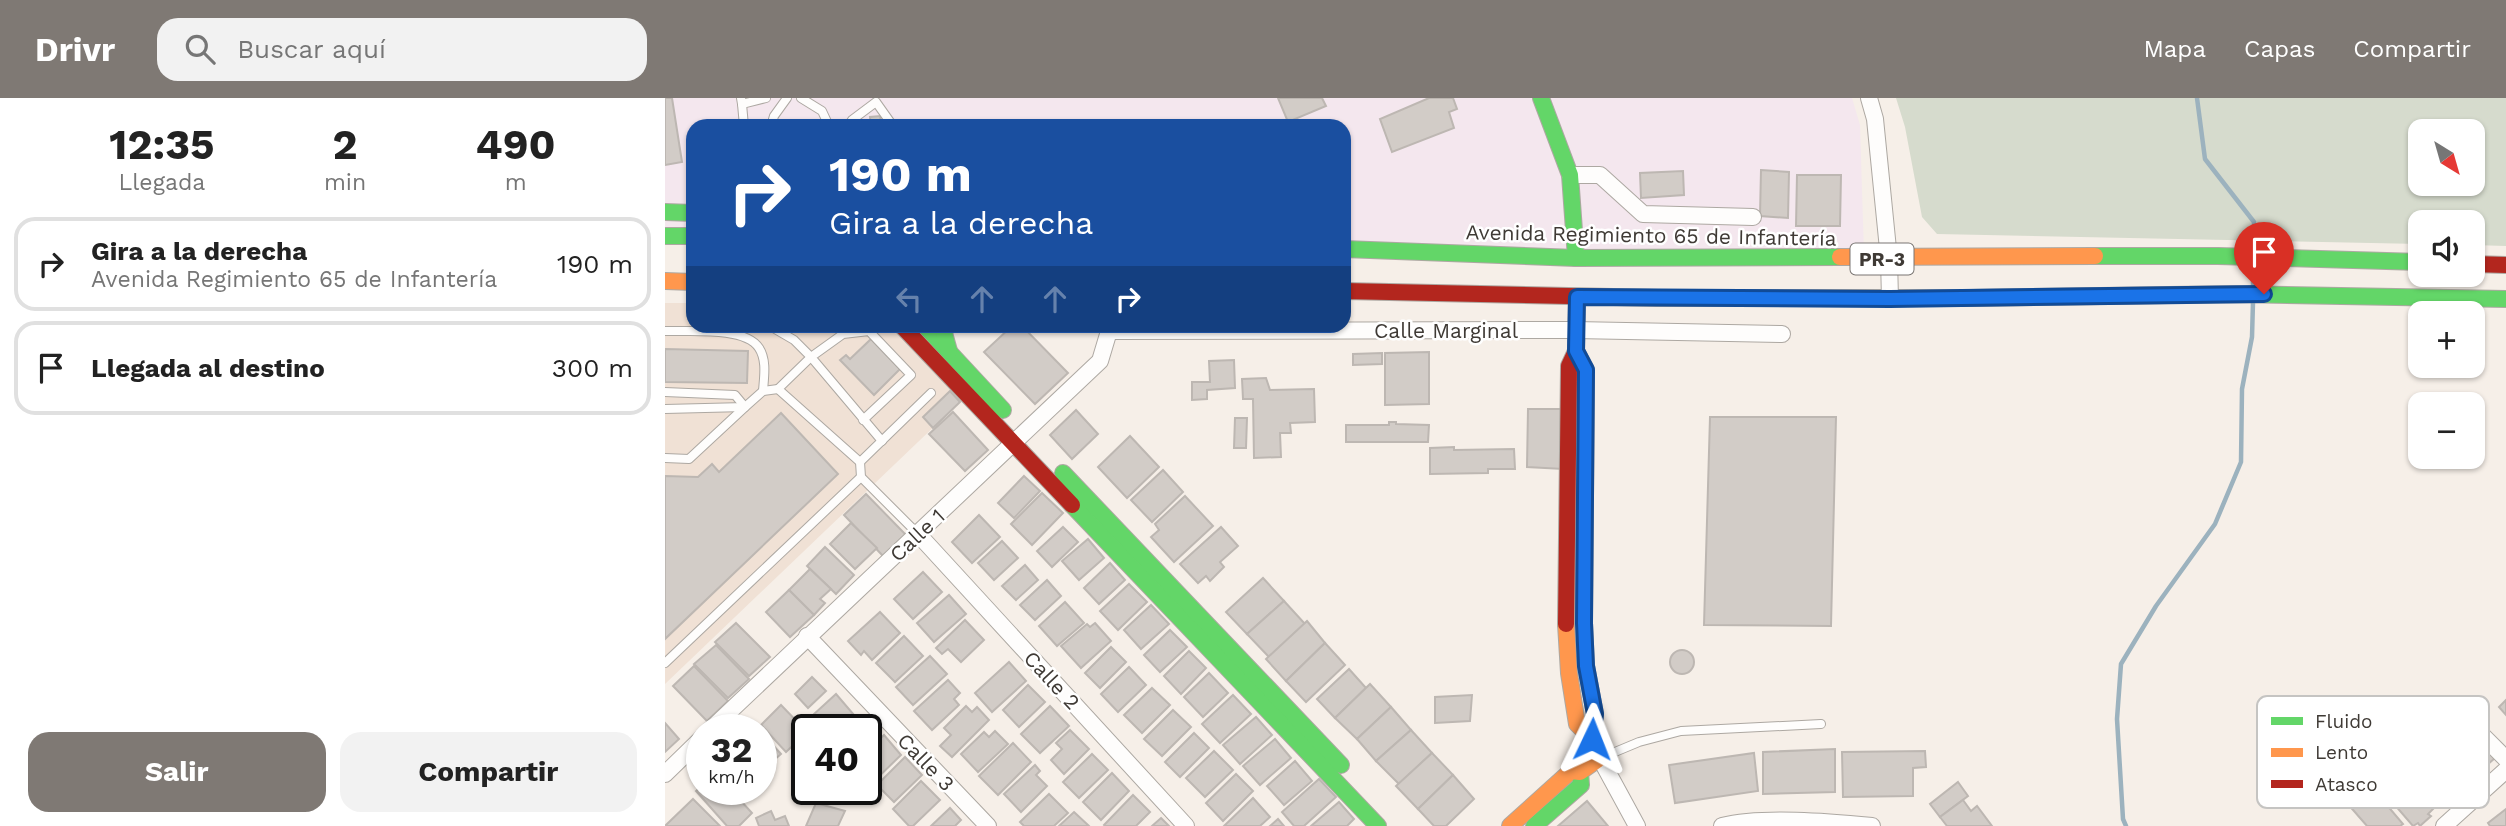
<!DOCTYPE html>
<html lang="es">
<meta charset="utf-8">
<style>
body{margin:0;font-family:"Work Sans",sans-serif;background:#f2f2f2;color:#222;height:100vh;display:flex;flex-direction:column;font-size:26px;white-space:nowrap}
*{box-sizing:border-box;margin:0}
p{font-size:23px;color:#767676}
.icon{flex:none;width:38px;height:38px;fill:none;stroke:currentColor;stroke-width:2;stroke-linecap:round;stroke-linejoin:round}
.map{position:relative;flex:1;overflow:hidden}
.sheet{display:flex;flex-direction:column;background:#fff;width:665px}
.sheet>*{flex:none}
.hud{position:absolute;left:21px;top:21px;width:665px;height:214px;border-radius:21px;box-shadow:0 2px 5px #0004;background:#1a4fa0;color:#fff;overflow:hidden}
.needle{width:46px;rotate:143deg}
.controls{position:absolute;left:1743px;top:21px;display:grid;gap:14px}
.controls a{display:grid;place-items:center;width:77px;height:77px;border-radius:14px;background:#fff;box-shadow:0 2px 5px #0004;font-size:35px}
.speed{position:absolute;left:21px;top:616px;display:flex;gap:14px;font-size:35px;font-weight:700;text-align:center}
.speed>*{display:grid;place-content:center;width:91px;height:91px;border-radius:50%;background:#fff;box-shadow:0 2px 5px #0004;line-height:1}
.speed small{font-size:18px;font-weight:400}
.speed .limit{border:4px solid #111;border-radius:10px;background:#fff;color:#111}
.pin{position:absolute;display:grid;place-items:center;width:60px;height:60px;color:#fff;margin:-72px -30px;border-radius:50% 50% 50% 0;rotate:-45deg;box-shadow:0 0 7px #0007}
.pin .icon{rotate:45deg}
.me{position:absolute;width:77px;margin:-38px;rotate:2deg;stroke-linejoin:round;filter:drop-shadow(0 0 5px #0008)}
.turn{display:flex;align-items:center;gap:24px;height:147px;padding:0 28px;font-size:32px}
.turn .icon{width:91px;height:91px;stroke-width:2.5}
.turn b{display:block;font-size:49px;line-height:60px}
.lanes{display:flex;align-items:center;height:66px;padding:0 28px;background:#0003;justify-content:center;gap:35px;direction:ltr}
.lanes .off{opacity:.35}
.eta{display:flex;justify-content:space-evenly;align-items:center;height:119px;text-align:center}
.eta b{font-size:42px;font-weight:700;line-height:49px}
.action{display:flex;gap:14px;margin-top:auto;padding:14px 28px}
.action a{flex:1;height:80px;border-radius:21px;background:#7f7974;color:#fff;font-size:28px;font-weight:700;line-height:80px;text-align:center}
.action a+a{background:#f2f2f2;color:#222}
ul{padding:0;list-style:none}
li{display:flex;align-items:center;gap:21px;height:94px;margin:0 14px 10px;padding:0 14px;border:4px solid #e0e0e0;border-radius:21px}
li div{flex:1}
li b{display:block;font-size:26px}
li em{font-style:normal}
header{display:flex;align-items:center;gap:42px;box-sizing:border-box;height:98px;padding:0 35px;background:#7f7974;color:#fff}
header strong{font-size:33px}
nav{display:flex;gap:38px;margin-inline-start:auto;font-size:24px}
.search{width:490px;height:63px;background:#f2f2f2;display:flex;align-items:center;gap:18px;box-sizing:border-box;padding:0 24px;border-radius:21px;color:#767676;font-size:26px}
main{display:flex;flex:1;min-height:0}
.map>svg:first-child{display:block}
</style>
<header>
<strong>Drivr</strong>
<div class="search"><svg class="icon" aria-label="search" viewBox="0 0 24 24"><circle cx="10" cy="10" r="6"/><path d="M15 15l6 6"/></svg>Buscar aquí</div>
<nav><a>Mapa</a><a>Capas</a><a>Compartir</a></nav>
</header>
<main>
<section class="sheet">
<div class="eta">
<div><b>12:35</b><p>Llegada</p></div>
<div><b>2</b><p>min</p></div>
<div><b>490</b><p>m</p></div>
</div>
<ul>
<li><svg class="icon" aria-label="right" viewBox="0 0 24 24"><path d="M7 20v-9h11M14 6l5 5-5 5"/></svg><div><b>Gira a la derecha</b><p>Avenida Regimiento 65 de Infantería</p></div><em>190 m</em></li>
<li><svg class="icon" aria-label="arrive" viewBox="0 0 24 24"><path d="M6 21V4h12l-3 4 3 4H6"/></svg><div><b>Llegada al destino</b></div><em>300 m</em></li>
</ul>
<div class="action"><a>Salir</a><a>Compartir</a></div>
</section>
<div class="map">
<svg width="1841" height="728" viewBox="0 0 1841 728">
<rect width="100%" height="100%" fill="#f6efe8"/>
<path fill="#f0e1d5" d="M0 205H28V228H218L239 238 299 300 0 586Z"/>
<path fill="#f4e7ee" d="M0 0H1187L1195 27 1199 156 679 150V28H28V143H0Z"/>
<path fill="#d6dbcd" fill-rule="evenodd" d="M1231 0H1841V148L1808 147V124H1755V146L1272 136 1257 119 1240 29ZM1755 33H1808V86H1755Z"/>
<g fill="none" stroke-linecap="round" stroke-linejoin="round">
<g stroke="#9cb2be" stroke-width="4.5">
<path d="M1532 0 1540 61 1589 124V150"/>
<path d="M1588 189V169"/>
<path d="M1461 728 1458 721 1452 621 1456 566 1491 508 1550 426 1576 364 1577 291 1587 239 1588 204"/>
</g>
</g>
<g fill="#d2ccc7" stroke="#bdb7b2" stroke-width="2">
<path d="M0 0H7L17 64 0 67Z"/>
<path d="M613 0H657L661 8 623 24Z"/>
<path d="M764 0H788L792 11 784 14 789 30 727 54 715 21Z"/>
<path d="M215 18 217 28H206L205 19Z"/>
<path d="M1096 72 1124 74 1123 120 1095 118Z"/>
<path d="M1018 73 1019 97 976 100 975 75Z"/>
<path d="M1132 77H1176L1175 128H1131Z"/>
<path d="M347 228H357L403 275 370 306 319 254Z"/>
<path d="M206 241 235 271 209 297 175 262 181 257 185 261Z"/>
<path d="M0 251 83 253 82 285 0 284Z"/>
<path d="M764 254V306L720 307V255Z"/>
<path d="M717 255V266L688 267V256Z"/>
<path d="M569 262 570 290 542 292V301L527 302V284H545L544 263Z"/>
<path d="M601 280 605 292 649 291 650 324 625 325 626 335H615L616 359 589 360 588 301H578L577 281Z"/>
<path d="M285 293 295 304 268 330 258 319Z"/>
<path d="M863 311H899L898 371 862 369Z"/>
<path d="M411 312 433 336 407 361 385 337Z"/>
<path d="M288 314 323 352 300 373 264 336Z"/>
<path d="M116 315 173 376 0 541V378L33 379 47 366 54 374Z"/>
<path d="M1045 319H1171L1166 528 1039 527Z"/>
<path d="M570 320H582L581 350H569Z"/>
<path d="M724 324H731V326L764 327 763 344H681V327H724Z"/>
<path d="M465 338 494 369 462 400 433 369Z"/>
<path d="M789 349V352L849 351 850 371H823V375L765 376V350Z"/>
<path d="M498 372 518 394 487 424 466 402Z"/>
<path d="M359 378 375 393 349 420 333 405Z"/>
<path d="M377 395 398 415 367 447 346 426Z"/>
<path d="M201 396 242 438 219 459 179 417Z"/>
<path d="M520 398 548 428 509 464 486 439 494 432 490 426Z"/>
<path d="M314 417 335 439 307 465 287 444Z"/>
<path d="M186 425 212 450 190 471 165 446Z"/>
<path d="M398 429 413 444 387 469 372 453Z"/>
<path d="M556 429 573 448 555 464 559 469 545 483 541 478 533 485 515 466Z"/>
<path d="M423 441 439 460 414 482 397 463Z"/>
<path d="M337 443 353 460 329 482 313 465Z"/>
<path d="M160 449 189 477 171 496 142 468Z"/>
<path d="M445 465 460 482 434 506 419 490Z"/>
<path d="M360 467 373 482 351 502 337 488Z"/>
<path d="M145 471 166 491 155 501 160 505 149 517 124 492Z"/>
<path d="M258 474 277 494 248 521 229 501Z"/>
<path d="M598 480 619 503 582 536 561 514Z"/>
<path d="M382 482 396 498 370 522 355 507Z"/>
<path d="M464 486 482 504 453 532 435 513Z"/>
<path d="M124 492 149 517 125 539 101 514Z"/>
<path d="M284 497 301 516 269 544 252 525Z"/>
<path d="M619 503 640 526 604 559 582 536Z"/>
<path d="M400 504 419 525 392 548 374 528Z"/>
<path d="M486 507 504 526 476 551 459 532Z"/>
<path d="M215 514 235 535 207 562 199 553 196 557 183 543Z"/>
<path d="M300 522 319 542 296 564 283 551 277 556 271 550Z"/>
<path d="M642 523 660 545 621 583 601 561Z"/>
<path d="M71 525 105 559 84 578 50 544Z"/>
<path d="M430 525 446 543 416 570 396 548 422 526 425 529Z"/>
<path d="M505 532 522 549 495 574 479 557Z"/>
<path d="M239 538 258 558 230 584 211 565Z"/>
<path d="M660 545 680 567 641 604 621 583Z"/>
<path d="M51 547 84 581 63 600 29 566Z"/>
<path d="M446 549 461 564 435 590 420 575Z"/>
<circle cx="1017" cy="564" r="12"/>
<path d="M524 553 541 570 516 596 499 578Z"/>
<path d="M265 558 282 576 248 607 231 589Z"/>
<path d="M344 564 361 583 327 614 310 595Z"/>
<path d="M29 568 63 603 42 623 8 588Z"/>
<path d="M464 569 481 587 453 614 436 596Z"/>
<path d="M684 571 701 590 670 620 652 601Z"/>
<path d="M544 575 563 595 538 619 519 599Z"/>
<path d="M147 579 161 593 143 610 130 596Z"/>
<path d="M283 582 295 595 289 601 294 607 267 632 249 613Z"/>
<path d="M705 586 726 609 692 641 670 620Z"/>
<path d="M363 587 380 604 354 629 338 612Z"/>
<path d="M487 590 505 607 477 635 459 617Z"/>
<path d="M171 596 189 617 175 632H163L148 617Z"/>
<path d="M568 597 586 616 555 645 537 626Z"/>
<path d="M807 597 805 623 770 625V599Z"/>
<path d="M1841 602V617L1834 609Z"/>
<path d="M116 607 142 634 121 654 96 627Z"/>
<path d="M301 608 307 614 312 609 324 622 287 659 275 648 286 637 279 630Z"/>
<path d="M385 608 404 628 375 655 356 636Z"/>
<path d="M726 609 746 632 711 663 692 641Z"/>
<path d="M508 612 526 629 497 658 479 641Z"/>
<path d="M591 619 607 637 575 666 558 647Z"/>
<path d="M199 621 213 635 201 646V632H188Z"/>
<path d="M0 625 14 641 0 654Z"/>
<path d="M405 632 424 651 399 676 386 662 397 651 391 645Z"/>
<path d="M746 632 767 655 734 686 711 663Z"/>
<path d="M330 633 343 646 313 674 296 656 319 634 324 639Z"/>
<path d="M96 634 116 656 100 670 96 666Z"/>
<path d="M1793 634 1816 659 1823 653 1830 660 1805 682 1775 650Z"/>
<path d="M529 635 544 650 515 679 500 664Z"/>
<path d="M219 637 236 657 205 687 201 683V654Z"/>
<path d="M610 641 626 660 595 687 578 668Z"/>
<path d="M348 645 366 664 333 697 314 678Z"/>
<path d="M1170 651V694L1098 696V654Z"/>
<path d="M549 653 568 672 540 699 521 680Z"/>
<path d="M1260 653 1261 669 1248 670V698L1178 699 1177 654Z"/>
<path d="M767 655 788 677 753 711 731 688Z"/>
<path d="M1089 655 1093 693 1010 705 1004 667Z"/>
<path d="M427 656 443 672 414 700 398 684Z"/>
<path d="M240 659 257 677 229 704 212 687Z"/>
<path d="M630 663 647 683 619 707 602 688Z"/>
<path d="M370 667 375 673 371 677 382 688 356 714 339 696Z"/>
<path d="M447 675 464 693 436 722 418 704Z"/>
<path d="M571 676 588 693 558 723 541 705Z"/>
<path d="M788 677 809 701 781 728H769L753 711Z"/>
<path d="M1740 677 1762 703 1767 699 1773 706 1763 716 1766 718 1755 728 1753 725 1748 728 1729 706 1733 702 1727 696 1735 689 1730 684Z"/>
<path d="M654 681 671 699 639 728H629L617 714Z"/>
<path d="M256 683 275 702 248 728H244L228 711Z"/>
<path d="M1293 684 1303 698 1275 719 1265 706Z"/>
<path d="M1704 686 1738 726 1735 728H1702L1682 705Z"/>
<path d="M37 688V691H65L87 715 74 728H62L31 693Z"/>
<path d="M147 691H167L163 706 145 701Z"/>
<path d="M384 696 403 715 389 728H359L355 724Z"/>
<path d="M468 697 485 714 471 728H440L439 727Z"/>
<path d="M588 700 605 719 595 728H559Z"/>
<path d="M28 701 55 728H0Z"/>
<path d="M1298 702 1306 713 1312 708 1327 728H1282L1275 719Z"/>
<path d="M922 703 943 728H893Z"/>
<path d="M674 704 689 721 682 728H646Z"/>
<path d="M151 705 180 713 173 728H141Z"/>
<path d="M285 710 296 722 290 728H266Z"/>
<path d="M1841 711V728H1825L1823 725Z"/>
<path d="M106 713 110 722 120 718 124 728H94L91 720Z"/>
<path d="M409 714 424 728H394Z"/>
<path d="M496 720 504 728H487Z"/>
<path d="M613 721 619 728H605Z"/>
</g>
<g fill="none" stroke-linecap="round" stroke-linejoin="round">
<defs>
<g id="lane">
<path d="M76 0 77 6 101 0"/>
<path d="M136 0 157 13 164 28"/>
<path d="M77 6 79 28"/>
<path d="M106 28 109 18 122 0"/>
<path d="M183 28 187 22 211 4 228 28"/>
<path d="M105 228 129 242 146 259 113 291 195 364 196 379 253 436"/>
<path d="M0 233C23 234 80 228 94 250 102 262 99 279 98 293"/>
<path d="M0 294 70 297 80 309 24 361 0 360"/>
<path d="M0 311 80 309 98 293 113 291"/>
<path d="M198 322 246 277 204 233 178 236 146 259 217 343"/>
<path d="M195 364 266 295"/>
<path d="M0 565 196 379"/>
<path d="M938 659 974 644 1016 633 1156 626"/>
</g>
<g id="street">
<path d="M1204 0 1210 21 1224 161 1225 201"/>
<path d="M905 77H935L978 116 1088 119"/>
<path d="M253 436 521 728"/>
<path d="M142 538 323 728"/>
<path d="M1806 626 1841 661"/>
<path d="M45 632 435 263 444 233 910 232 1117 236"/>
<path d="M935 660 972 728"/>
<path d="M0 676 37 640"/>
<path d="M1057 728C1097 718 1165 724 1207 728"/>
<path d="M1779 728 1841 672"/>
</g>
<g id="fast">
<path d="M876 0 905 77 911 160"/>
<path d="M0 114 28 115"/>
<path d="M0 138H28"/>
<path d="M679 151 911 160 1175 159"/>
<path d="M1430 158H1553L1755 164"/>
<path d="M1306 200 1572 196 1841 201"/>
<path d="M260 228 338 312"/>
<path d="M282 228 279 235 284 253"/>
<path d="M911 253 921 272 919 525 921 568 930 616 927 641"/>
<path d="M398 375 676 667"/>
<path d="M407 407 713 728"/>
<path d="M869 728 916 687 915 674"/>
</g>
<g id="slow">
<path d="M1175 159 1430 158"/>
<path d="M0 183 28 184"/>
<path d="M993 200H1306"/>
<path d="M845 728 906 673 915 674 935 660 927 641 912 626 904 575 901 526"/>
</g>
<g id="jam">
<path d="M1808 166 1841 167"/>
<path d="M679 193 993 200"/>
<path d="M237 228 407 407"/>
<path d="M901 526 904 268 911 253 912 199"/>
</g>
</defs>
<use href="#lane" stroke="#ada8a2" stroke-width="10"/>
<use href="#street" stroke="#ada8a2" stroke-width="18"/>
<use href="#fast" stroke="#ada8a2" stroke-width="18"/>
<use href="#slow" stroke="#ada8a2" stroke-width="18"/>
<use href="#jam" stroke="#ada8a2" stroke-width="18"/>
<use href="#lane" stroke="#fefdfc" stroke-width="8"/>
<use href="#street" stroke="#fefdfc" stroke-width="16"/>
<use href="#fast" stroke="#63d668" stroke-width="16"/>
<use href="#slow" stroke="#ff974d" stroke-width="16"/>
<use href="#jam" stroke="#b3261e" stroke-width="16"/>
</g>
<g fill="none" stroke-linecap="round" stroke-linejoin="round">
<defs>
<path id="route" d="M927 641 930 616 921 568 919 525 921 272 911 253 912 199 1225 201 1599 196"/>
</defs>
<use href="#route" stroke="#114b97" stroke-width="18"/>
<use href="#route" stroke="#1a73e8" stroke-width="12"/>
</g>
<g text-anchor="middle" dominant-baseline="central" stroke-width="5" stroke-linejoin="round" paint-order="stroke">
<rect fill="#fff" stroke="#797572" stroke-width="2" x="1185.5" y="145.5" width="63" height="31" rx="5"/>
<g font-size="19" font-weight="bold" fill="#3f3a35">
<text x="1217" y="161">PR-3</text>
</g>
<g font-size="21" fill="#3f3a35" stroke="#fff">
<text transform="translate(986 137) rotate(1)">Avenida Regimiento 65 de Infantería</text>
<text x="781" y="232">Calle Marginal</text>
<text transform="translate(252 437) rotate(-43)">Calle 1</text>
<text transform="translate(387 582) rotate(47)">Calle 2</text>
<text transform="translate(261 664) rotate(46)">Calle 3</text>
</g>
</g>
<rect x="1592" y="598" width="232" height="112" rx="10" fill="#fff" stroke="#c5c4c2" stroke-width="2"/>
<rect x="1606" y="619" width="32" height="8" fill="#63d668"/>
<rect x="1606" y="650" width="32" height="9" fill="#ff974d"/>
<rect x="1606" y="682" width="32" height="8" fill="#b3261e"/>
<g font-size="19" fill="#3f3a35">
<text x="1650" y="630">Fluido</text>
<text x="1650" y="661">Lento</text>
<text x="1650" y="693">Atasco</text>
</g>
</svg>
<div class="controls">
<a><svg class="needle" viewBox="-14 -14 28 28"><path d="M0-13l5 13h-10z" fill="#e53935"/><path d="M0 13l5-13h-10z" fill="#767676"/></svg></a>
<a><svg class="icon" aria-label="sound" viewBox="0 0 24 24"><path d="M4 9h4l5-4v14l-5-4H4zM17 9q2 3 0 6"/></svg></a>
<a>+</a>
<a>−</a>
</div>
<div class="speed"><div>32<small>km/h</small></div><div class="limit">40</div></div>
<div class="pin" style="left:1599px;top:196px;background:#d93025"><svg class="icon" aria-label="arrive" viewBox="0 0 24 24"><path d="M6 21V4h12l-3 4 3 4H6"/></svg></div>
<svg class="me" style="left:927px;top:641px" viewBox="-20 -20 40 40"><path d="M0-17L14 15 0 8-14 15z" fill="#1a73e8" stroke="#fff" stroke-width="4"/></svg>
<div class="hud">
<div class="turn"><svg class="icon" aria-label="right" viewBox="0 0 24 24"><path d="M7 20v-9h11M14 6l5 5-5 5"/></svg><div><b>190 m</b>Gira a la derecha</div></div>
<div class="lanes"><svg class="icon off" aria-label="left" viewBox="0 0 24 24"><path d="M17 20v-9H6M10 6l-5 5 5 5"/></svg><svg class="icon off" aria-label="ahead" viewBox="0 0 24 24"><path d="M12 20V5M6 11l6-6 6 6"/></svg><svg class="icon off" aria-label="ahead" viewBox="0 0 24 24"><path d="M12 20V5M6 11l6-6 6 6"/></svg><svg class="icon" aria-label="right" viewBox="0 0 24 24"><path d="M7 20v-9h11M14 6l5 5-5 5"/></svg></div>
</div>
</div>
</main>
